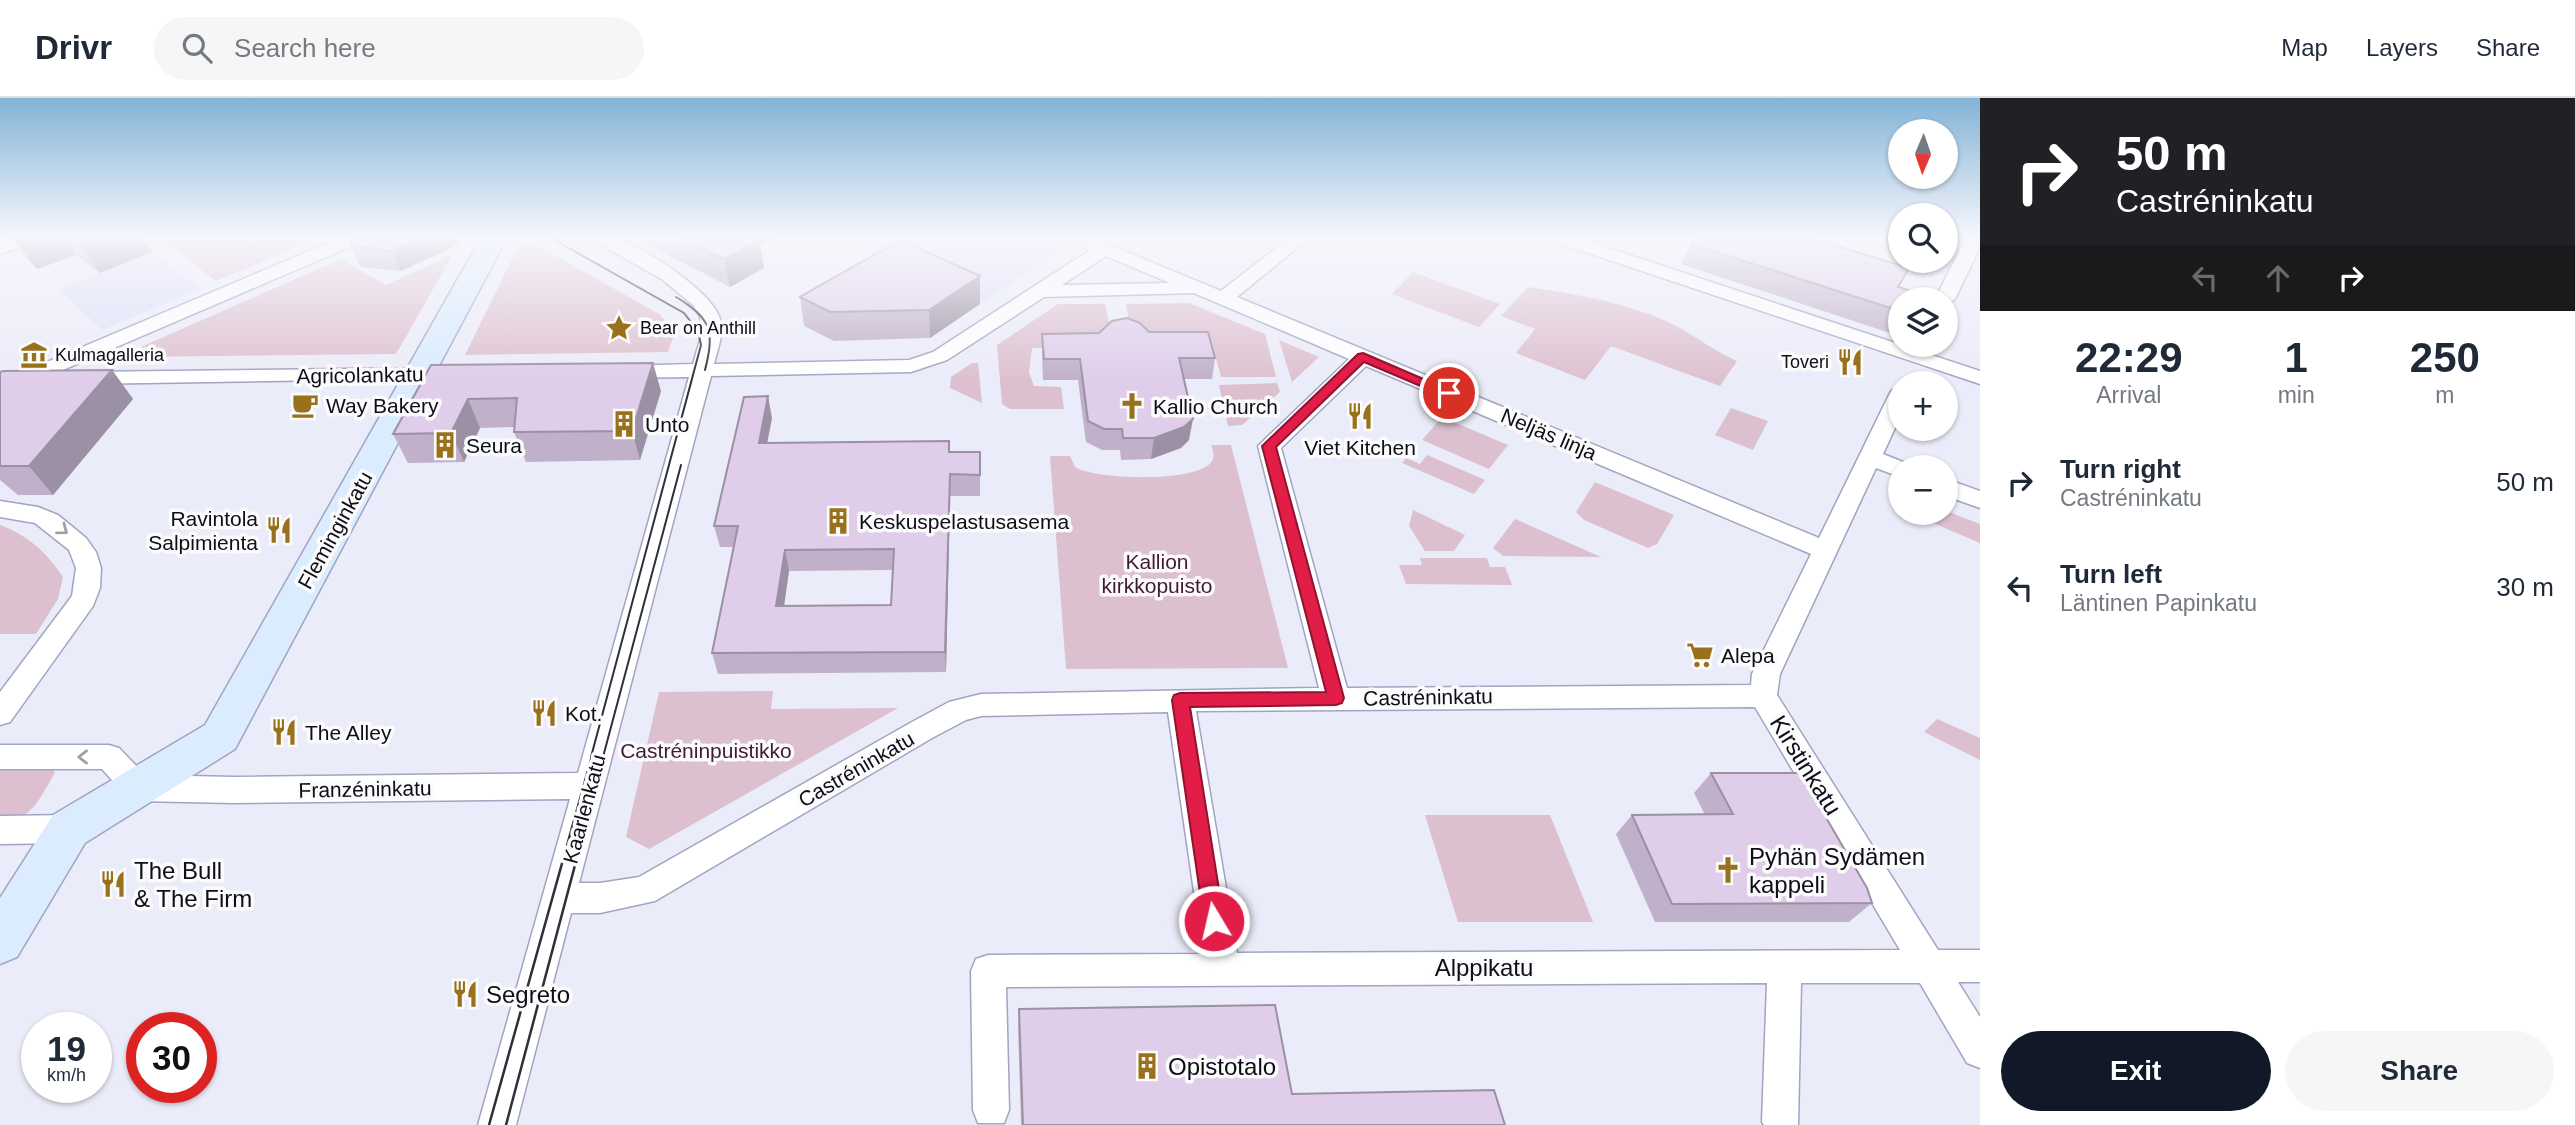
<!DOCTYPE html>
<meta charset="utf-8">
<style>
body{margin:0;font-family:Arial,sans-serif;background:#f6f6f7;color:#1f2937;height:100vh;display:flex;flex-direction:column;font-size:26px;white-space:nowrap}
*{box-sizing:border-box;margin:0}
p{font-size:23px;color:#747a83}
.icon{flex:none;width:38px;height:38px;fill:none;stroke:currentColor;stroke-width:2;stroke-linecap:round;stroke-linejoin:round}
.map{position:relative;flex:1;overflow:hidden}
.drawer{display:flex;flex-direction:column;background:#fff;width:595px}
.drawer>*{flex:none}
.hud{background:#202124;color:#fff;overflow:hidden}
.needle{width:46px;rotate:182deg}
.fabs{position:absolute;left:1888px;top:21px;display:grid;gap:14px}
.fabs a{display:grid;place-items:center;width:70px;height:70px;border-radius:50%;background:#fff;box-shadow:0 2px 5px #0004;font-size:35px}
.speed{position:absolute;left:21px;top:914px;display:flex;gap:14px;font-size:35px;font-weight:700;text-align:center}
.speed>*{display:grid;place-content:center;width:91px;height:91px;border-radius:50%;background:#fff;box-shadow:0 2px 5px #0004;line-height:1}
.speed small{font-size:18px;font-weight:400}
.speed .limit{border:10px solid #d22;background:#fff;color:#111}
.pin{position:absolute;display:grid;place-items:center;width:60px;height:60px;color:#fff;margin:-30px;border:4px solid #fff;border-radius:50%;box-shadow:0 2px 7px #0007}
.me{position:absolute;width:77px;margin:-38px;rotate:351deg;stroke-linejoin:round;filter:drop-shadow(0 0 5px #0008)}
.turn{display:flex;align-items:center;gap:24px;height:147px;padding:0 21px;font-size:32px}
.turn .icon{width:91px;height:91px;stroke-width:2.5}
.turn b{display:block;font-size:49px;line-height:60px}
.lanes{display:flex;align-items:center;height:66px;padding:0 21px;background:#0003;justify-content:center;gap:35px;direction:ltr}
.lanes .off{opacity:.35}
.eta{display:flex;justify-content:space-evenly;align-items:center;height:119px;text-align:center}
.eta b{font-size:42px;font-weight:700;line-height:49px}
.primary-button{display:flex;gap:14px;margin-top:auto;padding:14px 21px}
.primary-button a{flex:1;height:80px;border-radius:42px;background:#111827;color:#fff;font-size:28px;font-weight:700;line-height:80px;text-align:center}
.primary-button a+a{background:#f6f6f7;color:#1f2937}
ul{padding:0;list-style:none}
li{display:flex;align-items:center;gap:21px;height:105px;padding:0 21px}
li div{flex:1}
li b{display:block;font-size:26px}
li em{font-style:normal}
header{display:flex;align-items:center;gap:42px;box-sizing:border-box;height:98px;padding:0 35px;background:#fff;border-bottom:2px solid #e0e1e3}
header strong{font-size:33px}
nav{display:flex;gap:38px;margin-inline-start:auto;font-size:24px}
.search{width:490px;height:63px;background:#f6f6f7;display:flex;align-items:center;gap:18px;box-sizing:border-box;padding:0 24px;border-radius:38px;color:#747a83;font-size:26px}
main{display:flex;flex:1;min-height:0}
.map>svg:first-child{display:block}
</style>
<header>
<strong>Drivr</strong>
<div class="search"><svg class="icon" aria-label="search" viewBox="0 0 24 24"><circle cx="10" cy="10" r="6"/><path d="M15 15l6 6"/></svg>Search here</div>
<nav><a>Map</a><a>Layers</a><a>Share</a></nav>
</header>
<main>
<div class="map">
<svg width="1980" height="1027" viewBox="0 0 1980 1027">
<rect width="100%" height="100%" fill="#ebecf9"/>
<g fill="#dee0f8">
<path d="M839 140H1035L1062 151 980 206Z"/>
<path d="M152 154 201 191 102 232 59 191Z"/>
</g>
<g fill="#ddc0cf">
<path d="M161 140H319L216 183Z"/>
<path d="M533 145 659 216 675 234 668 254 465 257 518 149Z"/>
<path d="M453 156 396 256 132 259 143 248 341 161 386 187Z"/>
<path d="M1413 174 1500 206 1479 229 1392 196Z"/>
<path d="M1528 189C1574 196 1623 204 1666 223 1690 234 1712 252 1737 263L1720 288 1611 248 1585 282 1516 255 1535 231 1501 218Z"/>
<path d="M1189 205 1265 236 1276 279H1221L1213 249H1162L1130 230 1126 206Z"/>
<path d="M1058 206H1105L1110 230 1089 238 1082 250H1032L1029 274 1034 288 1061 289 1064 311H1010L1002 306 997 247Z"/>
<path d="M1279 242 1319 259 1292 284Z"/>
<path d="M972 265H978L982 305 950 290 951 279Z"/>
<path d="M1277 285 1280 294 1242 327 1228 328 1219 287Z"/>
<path d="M1731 310 1768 323 1753 352 1715 337Z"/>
<path d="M1442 319 1508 347 1489 371 1422 342Z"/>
<path d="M1211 347H1231L1288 570 1066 571 1050 358H1070L1075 369C1095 382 1200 385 1212 363 1215 357 1213 352 1211 347Z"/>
<path d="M1427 357 1485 382 1474 396 1402 365 1406 360 1420 366Z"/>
<path d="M1595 384 1674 417 1657 446 1648 450 1584 422 1576 414Z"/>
<path d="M1413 412 1465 437 1454 453H1425L1409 428Z"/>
<path d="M1946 413 1980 426V445L1933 425 1931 415Z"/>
<path d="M1515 421 1601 459 1503 458 1493 450Z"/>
<path d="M0 427C29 438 46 454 63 479L58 501 36 536H0Z"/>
<path d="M1420 460H1487L1490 469H1505L1512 487 1406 486 1399 467H1422Z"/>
<path d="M773 593 771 611 898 610 649 751 626 739 659 594Z"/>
<path d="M1937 621 1980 640V662L1924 634Z"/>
<path d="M51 668 55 675C39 700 33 723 0 723V670Z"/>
<path d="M1425 717H1550L1593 824H1458Z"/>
</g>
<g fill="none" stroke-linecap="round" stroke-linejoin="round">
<defs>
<g id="street">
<path d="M12 140H38L35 144 0 156V144Z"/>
<path d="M340 140H364L361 144 0 299V284Z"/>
<path d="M589 140C595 140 604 138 611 140 639 145 708 191 719 218 725 234 718 250 714 266L909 262 933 254 1090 152 1072 144 1069 140H1093L1221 193 1289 140H1309L1237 199 1819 440 1889 297 1892 292 1900 291V319L1883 356 1908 366 1910 369H1900V379L1876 370 1780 576 1777 597 1938 852H1980V884H1958L1980 919V970L1967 965 1920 885H1801L1798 1027H1764L1762 1024 1767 885 1006 889 1009 1012 1004 1025H978L973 1012 971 873 976 861 988 857 1203 856 1168 614 981 618 966 622 932 640 655 803 600 815H571L516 1027H478L570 701 233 705 138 703 127 699 102 671H0V647H109L119 650 145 677 233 679 578 675 689 279 622 280 615 278 611 274 615 270 622 268 693 266 702 235 700 219 693 207 663 182ZM1106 158 1170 185 1062 187ZM1194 195 1349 261 1258 348 1319 590 981 596 949 604 912 624 639 779 600 785H579L711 278 911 274 947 262 1044 199ZM1366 268 1811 456 1752 576 1751 587 1347 590 1281 350ZM1755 609 1900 852 1237 855 1196 613Z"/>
<path d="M1552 140H1578L1980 273V286L1555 144Z"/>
<path d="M1966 140H1980V149L1955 201 1946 207V201H1935Z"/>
<path d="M440 270 447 272 451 276 447 280 83 286 75 285 72 280 75 275 83 274Z"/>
<path d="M1946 381 1980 393V410L1946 398Z"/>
<path d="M0 403 38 409 58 417 86 440 96 454 101 470 100 490 93 508 10 624 0 627V594L72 498 76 470 69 452 35 425 0 419Z"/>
<path d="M69 717 80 721 84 731 80 741 69 745 0 746V718Z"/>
</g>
<path id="secondary" d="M481 140H507L235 651 85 745 17 859 0 866V800L53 717 205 627Z"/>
</defs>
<use href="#street" stroke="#a1a4c2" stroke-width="3"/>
<use href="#secondary" stroke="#a1a4c2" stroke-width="3"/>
<use href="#street" fill="#fff" fill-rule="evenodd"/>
<use href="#secondary" fill="#daecfe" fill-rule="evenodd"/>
<g stroke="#2e2f3a" stroke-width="2">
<path d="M551 140 684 215 698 233 701 247 591 659"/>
<path d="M676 199C711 220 715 233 705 272"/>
<path d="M603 659 681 367"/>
</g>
<g stroke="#2e2f3a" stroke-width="2.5">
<path d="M489 1027 592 658"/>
<path d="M506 1027 604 658"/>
</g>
</g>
<g fill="#c0b0c9" fill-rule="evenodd">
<path d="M11 140H143L152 154 100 175 76 157 37 171 20 153Z"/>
<path d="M350 140H456L459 146 401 173 360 169 351 148Z"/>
<path d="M636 140H775L760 147 764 170 730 189Z"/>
<path d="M1691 146 1898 189 1900 201V220L1890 235 1681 166Z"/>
<path d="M800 199 980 206 930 240 834 243 804 228Z"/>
<path d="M1149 234 1215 260 1212 281H1184L1189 342 1181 350 1151 361 1121 362 1120 352H1102L1086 344 1078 282H1043L1042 257V236Z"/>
<path d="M431 267 661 293 640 362 526 364 514 334V329L480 330 464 364 408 365 393 336Z"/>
<path d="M112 272 133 301 53 397H18L0 382V274Z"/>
<path d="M772 320 767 345 950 354H980V398H950L946 574 718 576 712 555 734 449H720L714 428ZM893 472 891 507 784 508 789 473Z"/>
<path d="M1711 675 1872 805 1849 824H1655L1616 736 1632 717H1705L1694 695Z"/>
<path d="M1019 911 1292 996 1505 1027H1021L1018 928Z"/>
</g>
<g fill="#9c90a4">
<path d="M27 140H65L76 157 37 171 17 143Z"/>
<path d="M100 140H143L152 154 100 175 81 147Z"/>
<path d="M421 140H456L459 146 401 173 392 153Z"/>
<path d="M737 140H775L760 147 764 170 730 189 724 161Z"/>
<path d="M980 178V206L930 240 929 212Z"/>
<path d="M653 265 661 293 640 362 632 333Z"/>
<path d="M112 272 133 301 53 397 29 368Z"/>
<path d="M768 298 772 320 763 366 759 345Z"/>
<path d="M468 301 480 330 464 364 451 335Z"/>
<path d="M1193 321 1189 342 1181 350 1151 361 1154 340Z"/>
<path d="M950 376V398L946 574 945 554Z"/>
<path d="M785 452 789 473 781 529 776 508Z"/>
</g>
<g fill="#dfcdea" stroke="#9c90a4" stroke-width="2" fill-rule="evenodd">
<path d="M13 140H27L17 143Z"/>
<path d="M71 140H100L81 147Z"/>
<path d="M350 140H421L392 153 351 148Z"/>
<path d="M683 140H754L759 142 724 161Z"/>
<path d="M1696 140H1811L1909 170 1898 189 1915 194 1911 201H1900V213L1691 146Z"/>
<path d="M900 142 980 178 929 212 830 214 800 199Z"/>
<path d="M1127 220 1140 225 1149 234H1208L1215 260H1179L1193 321 1184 329 1154 340H1123L1122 331H1104L1088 323 1080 261H1044L1042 236 1099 235 1112 223Z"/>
<path d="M653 265 632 333 514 334 517 300 468 301 451 335 393 336 431 267Z"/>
<path d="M112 272 29 368H0V274L3 273Z"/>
<path d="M768 298 759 345 949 343V354H980V377L950 376 945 554 712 555 738 428H714L744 299ZM894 451 891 507 776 508 785 452Z"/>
<path d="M1711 675H1800L1867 790 1872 805 1672 806 1632 717 1733 716Z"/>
<path d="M1275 907 1292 996 1494 992 1505 1027H1023L1019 911Z"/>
</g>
<defs><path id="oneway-chevron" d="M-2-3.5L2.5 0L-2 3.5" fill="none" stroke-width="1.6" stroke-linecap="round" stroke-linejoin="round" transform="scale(1.75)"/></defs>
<g stroke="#9e9fa3">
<use href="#oneway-chevron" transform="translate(63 432) rotate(37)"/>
<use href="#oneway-chevron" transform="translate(83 659) rotate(-180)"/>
</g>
<linearGradient id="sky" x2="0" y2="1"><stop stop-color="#83b3d6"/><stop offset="0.49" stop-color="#f6f6fc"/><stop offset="1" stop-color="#f6f6fc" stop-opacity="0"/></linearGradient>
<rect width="1980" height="283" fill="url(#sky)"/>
<path fill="#e11d48" stroke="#92132f" stroke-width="2" d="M1363 255 1456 295 1454 298H1444L1364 264 1276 349 1344 600 1342 605 1336 607 1190 609 1224 823 1221 830 1214 832 1207 830 1204 823 1172 602 1174 597 1180 595 1326 594 1262 348 1358 256Z"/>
<defs>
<symbol id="sight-bare" viewBox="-9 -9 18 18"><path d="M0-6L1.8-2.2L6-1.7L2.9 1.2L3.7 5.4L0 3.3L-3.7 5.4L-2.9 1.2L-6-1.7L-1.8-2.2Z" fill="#99711d" stroke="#fbfbfb" stroke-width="2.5" paint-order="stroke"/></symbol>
<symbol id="museum-bare" viewBox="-9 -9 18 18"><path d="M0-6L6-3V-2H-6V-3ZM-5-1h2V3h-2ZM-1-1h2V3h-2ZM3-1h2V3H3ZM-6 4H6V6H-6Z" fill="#99711d" stroke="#fbfbfb" stroke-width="2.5" paint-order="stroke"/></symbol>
<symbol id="restaurant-bare" viewBox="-9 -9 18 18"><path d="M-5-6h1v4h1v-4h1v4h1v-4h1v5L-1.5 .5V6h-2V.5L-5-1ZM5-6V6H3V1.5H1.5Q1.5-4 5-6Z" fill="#99711d" stroke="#fbfbfb" stroke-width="2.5" paint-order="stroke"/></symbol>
<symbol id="cafe-bare" viewBox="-9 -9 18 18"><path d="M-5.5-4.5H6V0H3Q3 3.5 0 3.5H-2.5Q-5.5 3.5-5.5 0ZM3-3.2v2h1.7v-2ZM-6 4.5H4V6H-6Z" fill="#99711d" stroke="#fbfbfb" stroke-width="2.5" paint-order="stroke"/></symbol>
<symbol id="church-bare" viewBox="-9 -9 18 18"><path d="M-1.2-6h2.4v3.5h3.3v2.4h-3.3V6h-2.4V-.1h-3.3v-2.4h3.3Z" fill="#99711d" stroke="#fbfbfb" stroke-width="2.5" paint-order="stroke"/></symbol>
<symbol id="building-bare" viewBox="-9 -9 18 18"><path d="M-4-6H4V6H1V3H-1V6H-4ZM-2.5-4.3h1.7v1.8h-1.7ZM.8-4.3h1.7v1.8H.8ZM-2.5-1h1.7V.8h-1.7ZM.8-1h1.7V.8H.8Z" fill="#99711d" stroke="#fbfbfb" stroke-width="2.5" paint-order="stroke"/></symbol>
<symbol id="supermarket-bare" viewBox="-9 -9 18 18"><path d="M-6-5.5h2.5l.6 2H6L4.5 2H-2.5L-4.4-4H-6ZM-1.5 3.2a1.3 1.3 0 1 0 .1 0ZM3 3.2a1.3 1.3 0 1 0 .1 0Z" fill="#99711d" stroke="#fbfbfb" stroke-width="2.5" paint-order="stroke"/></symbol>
</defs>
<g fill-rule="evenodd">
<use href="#sight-bare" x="600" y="211" width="38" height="38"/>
<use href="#museum-bare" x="15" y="238" width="38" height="38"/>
<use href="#restaurant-bare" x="1831" y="245" width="38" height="38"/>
<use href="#cafe-bare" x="286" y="288" width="38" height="38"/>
<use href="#church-bare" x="1113" y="289" width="38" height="38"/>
<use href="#restaurant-bare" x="1341" y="299" width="38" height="38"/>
<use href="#building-bare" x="605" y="307" width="38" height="38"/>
<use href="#building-bare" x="426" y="328" width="38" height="38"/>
<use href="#building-bare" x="819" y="404" width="38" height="38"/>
<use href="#restaurant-bare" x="260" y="413" width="38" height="38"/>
<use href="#supermarket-bare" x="1681" y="538" width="38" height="38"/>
<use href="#restaurant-bare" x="525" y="596" width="38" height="38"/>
<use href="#restaurant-bare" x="265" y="615" width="38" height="38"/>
<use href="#church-bare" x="1709" y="753" width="38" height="38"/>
<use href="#restaurant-bare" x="94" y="767" width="38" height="38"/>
<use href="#restaurant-bare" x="446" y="877" width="38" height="38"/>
<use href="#building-bare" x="1128" y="949" width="38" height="38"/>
</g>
<g text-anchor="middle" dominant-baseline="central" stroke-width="7" stroke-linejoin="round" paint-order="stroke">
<g font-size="18" fill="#0d0e18" stroke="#fbfbfb" text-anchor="start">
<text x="640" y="230">Bear on Anthill</text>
<text x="55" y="257">Kulmagalleria</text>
<text x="1829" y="264" text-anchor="end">Toveri</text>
</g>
<g font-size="21" fill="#0d0e18" stroke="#fbfbfb">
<text transform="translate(360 277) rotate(-1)">Agricolankatu</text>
<text transform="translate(1549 336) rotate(23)">Neljäs linja</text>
<text transform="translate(335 432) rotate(-61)">Fleminginkatu</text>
<text transform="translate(1428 599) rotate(-1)">Castréninkatu</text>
<text transform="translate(856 671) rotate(-30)">Castréninkatu</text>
<text transform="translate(365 691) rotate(-1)">Franzéninkatu</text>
<text transform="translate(584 711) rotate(-75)">Kaarlenkatu</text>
</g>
<g font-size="21" fill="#0d0e18" stroke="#fbfbfb" text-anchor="start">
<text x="326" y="307">Way Bakery</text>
<text x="1153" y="308">Kallio Church</text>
<text x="645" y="326">Unto</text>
<text x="466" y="347">Seura</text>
<text x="1360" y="349" text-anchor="middle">Viet Kitchen</text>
<text x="258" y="420" text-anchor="end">Ravintola<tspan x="258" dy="24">Salpimienta</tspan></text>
<text x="859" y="423">Keskuspelastusasema</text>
<text x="1721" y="557">Alepa</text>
<text x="565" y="615">Kot.</text>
<text x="305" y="634">The Alley</text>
</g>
<g font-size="21" fill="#431a33" stroke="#fbfbfb">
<text x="1157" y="463">Kallion<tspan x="1157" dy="24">kirkkopuisto</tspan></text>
<text x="706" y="652">Castréninpuistikko</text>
</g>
<g font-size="24" fill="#0d0e18" stroke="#fbfbfb">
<text transform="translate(1806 667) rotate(58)">Kirstinkatu</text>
<text x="1484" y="869">Alppikatu</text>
</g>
<g font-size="24" fill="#0d0e18" stroke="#fbfbfb" text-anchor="start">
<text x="1749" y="758">Pyhän Sydämen<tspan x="1749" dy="28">kappeli</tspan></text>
<text x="134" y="772">The Bull<tspan x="134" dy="28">&amp; The Firm</tspan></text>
<text x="486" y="896">Segreto</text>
<text x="1168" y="968">Opistotalo</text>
</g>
</g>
</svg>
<div class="fabs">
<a><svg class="needle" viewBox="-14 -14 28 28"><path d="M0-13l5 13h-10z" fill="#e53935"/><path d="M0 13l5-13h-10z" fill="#747a83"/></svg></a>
<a><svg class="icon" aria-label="search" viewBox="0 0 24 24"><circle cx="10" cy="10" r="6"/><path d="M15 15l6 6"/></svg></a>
<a><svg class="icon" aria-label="layers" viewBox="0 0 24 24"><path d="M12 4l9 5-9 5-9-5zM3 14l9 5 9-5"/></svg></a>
<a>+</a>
<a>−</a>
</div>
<div class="speed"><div>19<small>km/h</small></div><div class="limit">30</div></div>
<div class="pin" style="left:1449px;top:295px;background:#d93025"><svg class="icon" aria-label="arrive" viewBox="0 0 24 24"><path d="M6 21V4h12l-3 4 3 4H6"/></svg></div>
<svg class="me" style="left:1214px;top:823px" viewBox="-20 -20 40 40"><circle r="17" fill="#e11d48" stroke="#fff" stroke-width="3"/><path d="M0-11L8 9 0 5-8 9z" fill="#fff"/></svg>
</div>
<section class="drawer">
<div class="hud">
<div class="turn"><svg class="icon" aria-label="right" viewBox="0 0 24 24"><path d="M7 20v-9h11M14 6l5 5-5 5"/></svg><div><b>50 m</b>Castréninkatu</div></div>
<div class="lanes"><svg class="icon off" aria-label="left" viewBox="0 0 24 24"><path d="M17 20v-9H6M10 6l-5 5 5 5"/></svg><svg class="icon off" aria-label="ahead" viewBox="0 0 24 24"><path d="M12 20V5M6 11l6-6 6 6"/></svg><svg class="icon" aria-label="right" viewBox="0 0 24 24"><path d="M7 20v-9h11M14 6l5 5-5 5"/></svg></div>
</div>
<div class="eta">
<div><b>22:29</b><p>Arrival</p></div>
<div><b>1</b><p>min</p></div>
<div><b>250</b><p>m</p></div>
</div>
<ul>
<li><svg class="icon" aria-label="right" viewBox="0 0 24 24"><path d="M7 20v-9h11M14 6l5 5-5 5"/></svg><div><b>Turn right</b><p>Castréninkatu</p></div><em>50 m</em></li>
<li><svg class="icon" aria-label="left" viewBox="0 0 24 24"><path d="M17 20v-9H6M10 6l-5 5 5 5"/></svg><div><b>Turn left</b><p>Läntinen Papinkatu</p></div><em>30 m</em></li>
</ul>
<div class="primary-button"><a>Exit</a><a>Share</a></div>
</section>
</main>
